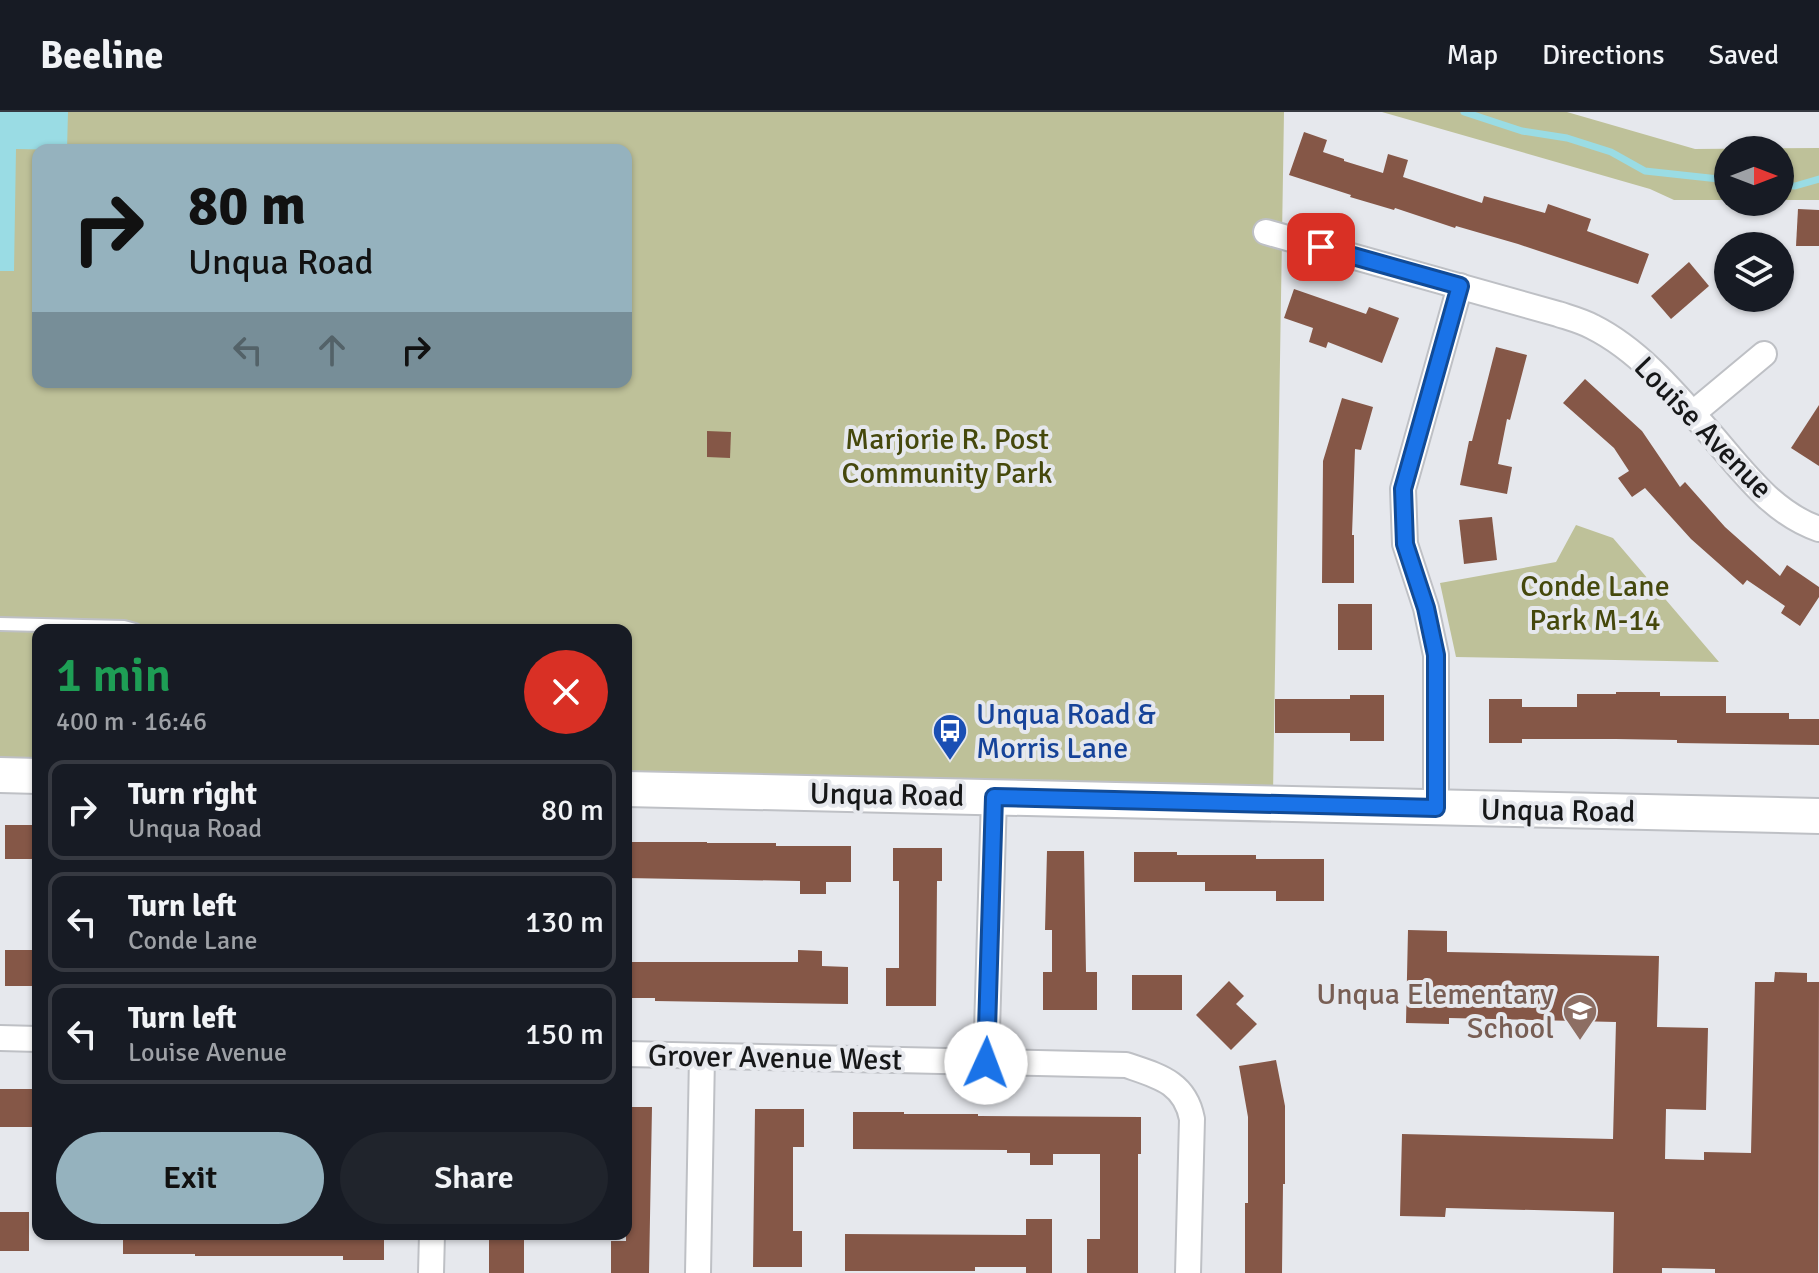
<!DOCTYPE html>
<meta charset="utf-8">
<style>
body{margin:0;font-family:Signika,sans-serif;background:#20242c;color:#f1f3f6;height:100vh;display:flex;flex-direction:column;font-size:30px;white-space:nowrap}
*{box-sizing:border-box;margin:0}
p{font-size:26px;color:#9ea1a6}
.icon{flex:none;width:44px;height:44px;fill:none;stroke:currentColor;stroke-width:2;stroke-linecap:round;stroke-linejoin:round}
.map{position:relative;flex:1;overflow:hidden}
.drawer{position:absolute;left:32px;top:512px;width:600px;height:616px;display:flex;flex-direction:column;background:#171b24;border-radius:16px;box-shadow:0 2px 6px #0004}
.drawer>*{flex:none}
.hud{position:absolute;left:32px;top:32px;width:600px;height:244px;border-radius:16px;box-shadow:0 2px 6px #0004;background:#95b2be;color:#111;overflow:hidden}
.needle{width:52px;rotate:90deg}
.fabs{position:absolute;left:1714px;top:24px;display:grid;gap:16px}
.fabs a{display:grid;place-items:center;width:80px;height:80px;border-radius:50%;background:#171b24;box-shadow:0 2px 6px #0004;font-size:40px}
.pin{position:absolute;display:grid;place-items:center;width:68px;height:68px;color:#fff;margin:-34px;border-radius:16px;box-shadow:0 4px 12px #0006}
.me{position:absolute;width:88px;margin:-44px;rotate:2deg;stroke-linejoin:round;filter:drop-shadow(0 0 6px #0008)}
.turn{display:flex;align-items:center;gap:28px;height:168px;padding:0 24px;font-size:36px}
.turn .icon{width:104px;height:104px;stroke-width:2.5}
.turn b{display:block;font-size:56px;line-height:68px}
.lanes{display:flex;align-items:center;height:76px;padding:0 24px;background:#0003;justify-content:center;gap:40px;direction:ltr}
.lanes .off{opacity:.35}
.round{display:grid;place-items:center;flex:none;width:84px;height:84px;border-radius:42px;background:#20242c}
.overview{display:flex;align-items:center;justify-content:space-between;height:136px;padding:0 24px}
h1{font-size:48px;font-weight:600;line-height:60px;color:#1e9e55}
.button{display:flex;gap:16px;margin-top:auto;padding:16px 24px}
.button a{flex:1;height:92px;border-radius:48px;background:#95b2be;color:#111;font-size:32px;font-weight:600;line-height:92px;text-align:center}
.button a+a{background:#20242c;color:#f1f3f6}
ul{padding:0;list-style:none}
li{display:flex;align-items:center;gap:24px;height:100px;margin:0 16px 12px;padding:0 8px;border:4px solid #363941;border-radius:16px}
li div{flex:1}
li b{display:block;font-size:30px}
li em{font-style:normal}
header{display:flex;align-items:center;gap:48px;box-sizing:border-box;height:112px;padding:0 40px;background:#171b24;border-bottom:2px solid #363941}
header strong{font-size:38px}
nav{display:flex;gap:44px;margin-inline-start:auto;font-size:28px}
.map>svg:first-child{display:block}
</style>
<header>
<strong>Beeline</strong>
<nav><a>Map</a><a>Directions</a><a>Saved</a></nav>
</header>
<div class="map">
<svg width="1819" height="1161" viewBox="0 0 1819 1161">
<rect width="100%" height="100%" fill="#e6e8ed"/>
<g fill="#bec199" fill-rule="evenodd">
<path d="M0 0H1284L1273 682 626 667V518H38V654L0 653ZM38 38H626V270H38Z"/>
<path d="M1382 0H1567L1695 37 1819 36V88H1780V38H1728V88H1674L1650 77Z"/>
<path d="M1576 413 1613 426 1719 550 1456 545 1440 471 1556 450Z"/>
</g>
<path fill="#9adce4" d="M0 0H68L67 38 16 37 14 159H0Z"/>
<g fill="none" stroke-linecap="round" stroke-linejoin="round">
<g stroke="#9adce4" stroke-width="7">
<path d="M1464 0 1522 19 1567 26 1611 40 1645 59 1728 68"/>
<path d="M1780 73 1795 74 1819 67"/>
</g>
</g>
<g fill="#855747">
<path d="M1304 20 1327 28 1323 40 1344 47V49L1383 61 1388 42 1408 48 1403 65 1482 91 1484 84 1545 101 1548 92 1591 107 1587 119 1649 142 1638 172 1518 132 1456 114 1455 116 1395 96 1394 98 1350 85 1351 83 1289 63Z"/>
<path d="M1798 97 1819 98V134H1796Z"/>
<path d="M1689 150 1709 174 1671 207 1651 184Z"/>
<path d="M1294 177 1366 202 1369 195 1399 206 1382 251 1328 230 1326 236 1309 230 1313 216 1284 206Z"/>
<path d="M1496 235 1527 243 1510 308 1507 307 1498 352 1512 355 1507 382 1460 373 1469 329H1472Z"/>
<path d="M1585 267 1642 319 1680 375 1685 370 1725 415 1780 464 1787 453 1819 475V485L1800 514 1781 501 1785 494 1747 468 1743 473 1691 427 1645 376 1632 385 1618 366 1629 359 1614 336 1563 291Z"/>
<path d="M1342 286 1373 295 1361 338 1355 337 1352 423H1354V471H1322L1323 349Z"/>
<path d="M1819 293V354L1791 336Z"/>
<path d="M707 319 731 320 730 346 707 345Z"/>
<path d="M1492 405 1497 448 1464 452 1459 408Z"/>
<rect x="1338" y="492" width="34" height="46"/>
<path d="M1616 580H1660V584H1726V601H1789V607H1819V633L1677 631V628L1616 627H1522V631H1489V587H1522V595H1577V582H1616Z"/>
<path d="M1350 583H1384V629H1350V621H1275V587H1350Z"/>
<rect x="5" y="713" width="33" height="34"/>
<path d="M626 730H707V731H776V734H851V770H826V782H800V769L626 766Z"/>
<path d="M893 736H942V769H937L936 894H886V856H899V769H893Z"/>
<path d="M1047 739H1084L1086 860H1097V898H1043V860H1052V818H1045Z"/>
<path d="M1134 740H1177V743H1256V747H1324V789H1276V779H1205V770H1134Z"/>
<path d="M1408 818 1447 819V840L1659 844 1657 915 1708 916 1706 998 1666 997 1665 1047 1704 1048V1040L1751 1041 1755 870H1774L1775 860 1807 861V870H1819L1818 1161H1715V1157L1662 1156V1161H1613L1614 1100 1446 1096 1445 1105 1400 1104 1402 1022 1613 1027 1616 910 1449 906V912L1406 911Z"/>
<rect x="5" y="838" width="33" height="36"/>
<path d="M798 838 822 839V854L848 855V892L655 889V886H626V850H798Z"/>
<rect x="1132" y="863" width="50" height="35"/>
<path d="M1229 869 1244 884 1236 892 1257 912 1231 938 1196 903Z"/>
<path d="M1276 948 1285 994V1072H1283L1282 1161H1245V1091H1248V1005L1239 954Z"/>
<rect x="0" y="977" width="36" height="38"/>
<path d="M626 995H652L649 1161H611V1129H626Z"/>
<path d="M755 997H804V1035H793V1119H802V1155H753Z"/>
<path d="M853 1000H904V1002H978V1004L1141 1005V1042H1138V1161H1087V1127H1100V1042H1053V1053H1030V1041H1007V1038L853 1037Z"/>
<rect x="0" y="1100" width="29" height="39"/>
<path d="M1026 1107H1052V1161H1026V1155H975V1159H845V1122L1026 1123Z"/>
<path d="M123 1122H384V1148H343V1144H195V1142H123Z"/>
<rect x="489" y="1122" width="35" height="39"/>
</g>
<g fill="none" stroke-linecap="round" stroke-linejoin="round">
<defs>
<path id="lane" d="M0 512 124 515 135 518"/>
<g id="street">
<path d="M1266 120 1558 202C1570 206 1582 209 1593 215 1641 239 1679 286 1714 326 1744 361 1774 402 1819 417"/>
<path d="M1692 302 1764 242"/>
<path d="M1436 696V543L1426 496 1405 432 1403 377 1460 174"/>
<path d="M0 926 38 927"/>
<path d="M626 942 1126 953C1158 964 1185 970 1192 1007L1188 1161"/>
<path d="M986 951 994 685"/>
<path d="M431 1161 432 1122"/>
<path d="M698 1161 702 944"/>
</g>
<g id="secondary">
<path d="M0 663 38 664"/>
<path d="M626 677 1819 704"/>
</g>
</defs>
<use href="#lane" stroke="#bec0c5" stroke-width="16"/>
<use href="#street" stroke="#bec0c5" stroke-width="28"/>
<use href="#secondary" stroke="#bec0c5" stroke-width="38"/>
<use href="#lane" stroke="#fff" stroke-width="12"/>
<use href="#street" stroke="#fff" stroke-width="24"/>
<use href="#secondary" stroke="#fff" stroke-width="34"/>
</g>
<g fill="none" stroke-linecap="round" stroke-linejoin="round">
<defs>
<path id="route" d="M986 951 994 685 1436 696V543L1426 496 1405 432 1403 377 1460 174 1321 135"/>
</defs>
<use href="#route" stroke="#114b97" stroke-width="20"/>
<use href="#route" stroke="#1a73e8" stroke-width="14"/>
</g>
<defs>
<symbol id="bus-pin" viewBox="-11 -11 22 30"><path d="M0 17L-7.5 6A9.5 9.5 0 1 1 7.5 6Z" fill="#1a4fb4" stroke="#e6e8ed"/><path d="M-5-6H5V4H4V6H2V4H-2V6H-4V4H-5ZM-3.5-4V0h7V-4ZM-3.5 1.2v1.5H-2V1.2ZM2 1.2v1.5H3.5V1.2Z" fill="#fff"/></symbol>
<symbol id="school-pin" viewBox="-11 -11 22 30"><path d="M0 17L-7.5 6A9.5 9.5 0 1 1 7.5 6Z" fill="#8d6e63" stroke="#e6e8ed"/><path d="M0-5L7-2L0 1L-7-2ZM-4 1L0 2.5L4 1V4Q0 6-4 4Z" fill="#fff"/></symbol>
</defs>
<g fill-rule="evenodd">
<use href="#bus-pin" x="930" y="599" width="40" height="54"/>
<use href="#school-pin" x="1560" y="879" width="40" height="54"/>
</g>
<g text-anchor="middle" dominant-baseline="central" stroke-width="8" stroke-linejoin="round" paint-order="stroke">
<g font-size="30" fill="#161718" stroke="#e6e8ed">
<text transform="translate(1703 316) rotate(46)">Louise Avenue</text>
<text transform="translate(887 683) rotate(1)">Unqua Road</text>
<text transform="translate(1558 699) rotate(1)">Unqua Road</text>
<text transform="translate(775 946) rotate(1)">Grover Avenue West</text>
</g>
<g font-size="30" fill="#45480c" stroke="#e6e8ed">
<text x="947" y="327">Marjorie R. Post<tspan x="947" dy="34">Community Park</tspan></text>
<text x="1595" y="474">Conde Lane<tspan x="1595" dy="34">Park M-14</tspan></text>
</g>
<g font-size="30" fill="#164399" stroke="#e6e8ed" text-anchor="start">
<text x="976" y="602">Unqua Road &amp;<tspan x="976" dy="34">Morris Lane</tspan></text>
</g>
<g font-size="30" fill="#785e54" stroke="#e6e8ed" text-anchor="end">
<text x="1554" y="882">Unqua Elementary<tspan x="1554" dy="34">School</tspan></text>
</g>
</g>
</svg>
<div class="fabs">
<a><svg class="needle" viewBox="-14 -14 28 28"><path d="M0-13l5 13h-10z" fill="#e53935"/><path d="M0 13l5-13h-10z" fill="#9ea1a6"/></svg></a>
<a><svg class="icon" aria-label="layers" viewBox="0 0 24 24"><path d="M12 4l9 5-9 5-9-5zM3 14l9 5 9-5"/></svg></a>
</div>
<div class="pin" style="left:1321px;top:135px;background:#d93025"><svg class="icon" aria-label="arrive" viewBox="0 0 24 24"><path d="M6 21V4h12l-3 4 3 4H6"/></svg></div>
<svg class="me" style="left:986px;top:951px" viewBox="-20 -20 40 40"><circle r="19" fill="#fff"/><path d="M0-13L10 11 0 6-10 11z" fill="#1a73e8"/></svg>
<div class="hud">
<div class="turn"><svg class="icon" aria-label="right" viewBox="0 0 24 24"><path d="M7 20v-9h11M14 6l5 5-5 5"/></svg><div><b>80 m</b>Unqua Road</div></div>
<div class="lanes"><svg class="icon off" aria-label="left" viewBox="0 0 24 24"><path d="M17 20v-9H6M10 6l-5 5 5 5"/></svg><svg class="icon off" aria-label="ahead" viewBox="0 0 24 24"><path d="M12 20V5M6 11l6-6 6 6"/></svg><svg class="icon" aria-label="right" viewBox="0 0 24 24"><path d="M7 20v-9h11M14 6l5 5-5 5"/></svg></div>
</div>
<section class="drawer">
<div class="overview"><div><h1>1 min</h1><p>400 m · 16:46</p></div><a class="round" style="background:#d93025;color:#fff"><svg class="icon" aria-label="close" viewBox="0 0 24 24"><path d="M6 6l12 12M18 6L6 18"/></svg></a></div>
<ul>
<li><svg class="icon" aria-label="right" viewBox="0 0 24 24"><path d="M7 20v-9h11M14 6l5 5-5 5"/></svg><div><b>Turn right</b><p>Unqua Road</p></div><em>80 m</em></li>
<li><svg class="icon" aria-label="left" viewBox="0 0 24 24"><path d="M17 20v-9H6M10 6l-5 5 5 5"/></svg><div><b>Turn left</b><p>Conde Lane</p></div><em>130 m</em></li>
<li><svg class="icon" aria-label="left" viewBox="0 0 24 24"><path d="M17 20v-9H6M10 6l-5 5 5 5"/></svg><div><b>Turn left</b><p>Louise Avenue</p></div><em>150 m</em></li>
</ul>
<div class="button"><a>Exit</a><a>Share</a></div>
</section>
</div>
